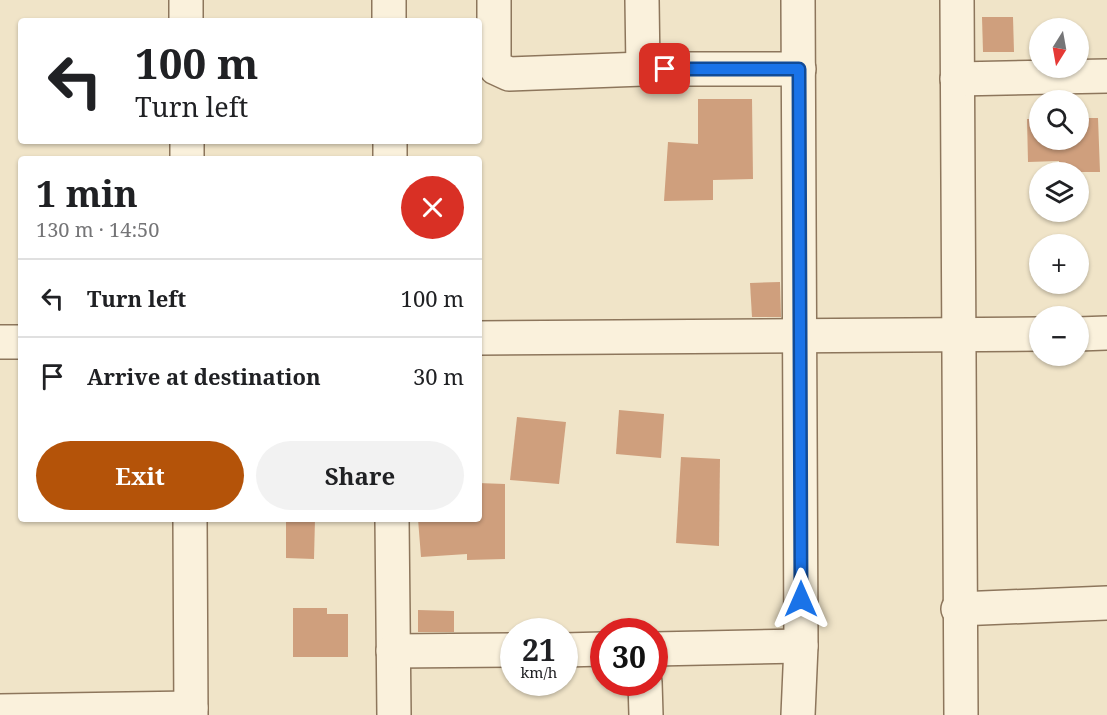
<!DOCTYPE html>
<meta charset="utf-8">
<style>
body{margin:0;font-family:"Noto Serif",serif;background:#f2f2f2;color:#202124;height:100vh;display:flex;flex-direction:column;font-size:22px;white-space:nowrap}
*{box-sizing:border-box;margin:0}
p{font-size:20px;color:#757577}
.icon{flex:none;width:33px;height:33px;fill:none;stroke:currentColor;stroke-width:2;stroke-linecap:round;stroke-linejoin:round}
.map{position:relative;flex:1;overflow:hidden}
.panel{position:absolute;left:18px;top:156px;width:464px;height:366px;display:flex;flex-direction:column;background:#fff;border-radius:6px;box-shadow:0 2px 4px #0004}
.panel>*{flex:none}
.banner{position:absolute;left:18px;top:18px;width:464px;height:126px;border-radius:6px;box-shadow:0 2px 4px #0004;background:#fff;color:#202124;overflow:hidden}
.needle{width:39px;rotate:191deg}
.controls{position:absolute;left:1029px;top:18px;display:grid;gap:12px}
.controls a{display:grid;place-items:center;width:60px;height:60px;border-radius:50%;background:#fff;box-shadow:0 2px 4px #0004;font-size:30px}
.speed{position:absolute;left:500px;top:618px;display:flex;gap:12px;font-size:30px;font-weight:700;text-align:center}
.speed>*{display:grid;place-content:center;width:78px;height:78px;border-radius:50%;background:#fff;box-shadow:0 2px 4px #0004;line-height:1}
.speed small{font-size:15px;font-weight:400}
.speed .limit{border:9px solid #d22;background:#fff;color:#111}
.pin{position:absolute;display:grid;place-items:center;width:51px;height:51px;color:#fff;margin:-26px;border-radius:12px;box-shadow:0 3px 9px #0006}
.me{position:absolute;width:66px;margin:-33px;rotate:0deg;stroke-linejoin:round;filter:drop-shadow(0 0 4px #0008)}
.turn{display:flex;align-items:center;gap:21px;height:126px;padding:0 18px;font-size:27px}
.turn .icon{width:78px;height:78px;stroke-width:2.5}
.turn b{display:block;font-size:42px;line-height:51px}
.round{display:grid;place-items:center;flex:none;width:63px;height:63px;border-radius:32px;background:#f2f2f2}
.head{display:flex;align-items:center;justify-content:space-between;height:102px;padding:0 18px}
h1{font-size:36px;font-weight:700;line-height:45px}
.primary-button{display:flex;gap:12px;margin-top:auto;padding:12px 18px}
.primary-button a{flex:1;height:69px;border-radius:36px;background:#b45309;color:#fff;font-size:24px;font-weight:700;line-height:69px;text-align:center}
.primary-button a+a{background:#f2f2f2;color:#202124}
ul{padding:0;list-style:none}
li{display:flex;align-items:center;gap:18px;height:78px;padding:0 18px;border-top:2px solid #e0e0e0}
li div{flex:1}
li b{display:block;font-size:22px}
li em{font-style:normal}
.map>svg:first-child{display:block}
</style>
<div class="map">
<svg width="1107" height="715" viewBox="0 0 1107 715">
<rect width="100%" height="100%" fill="#f0e4c8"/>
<g fill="#cf9f7d">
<path d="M982 17H1013L1014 52H983Z"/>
<path d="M698 99H752L753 179 713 180V200L664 201 668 142 698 144Z"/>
<path d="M1078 118H1098L1100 172H1059V161L1028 162 1027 119H1040V140H1078Z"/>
<path d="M780 282 781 317H752L750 283Z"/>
<path d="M619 410 664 414 661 458 616 454Z"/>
<path d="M517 417 566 422 559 484 510 480Z"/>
<path d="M681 457 720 459 719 546 676 543Z"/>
<path d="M478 483 505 484V559L467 560V554L421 557 418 519H478Z"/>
<path d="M286 519H315L314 559 286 558Z"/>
<path d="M293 608H327V614H348V657H293Z"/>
<path d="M418 610 454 611V632H418Z"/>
</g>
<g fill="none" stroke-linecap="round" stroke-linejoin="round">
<defs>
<g id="street">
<path d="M186 0V21"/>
<path d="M389 0V21"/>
<path d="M494 0V63L496 68 509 74 643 69H799"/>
<path d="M642 0 643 69"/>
<path d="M798 0 801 646 798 715"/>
<path d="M957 0 961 715"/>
<path d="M957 79 1107 76"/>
<path d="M187 141V159"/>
<path d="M390 141V159"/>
<path d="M1078 334 1107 333"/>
<path d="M478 338 1040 334"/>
<path d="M0 342H21"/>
<path d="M190 519 191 715"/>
<path d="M392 519 394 715"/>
<path d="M958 609 1107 603"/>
<path d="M654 649 801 646"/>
<path d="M564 650 603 649"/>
<path d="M393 651 513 650"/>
<path d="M645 682 646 715"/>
<path d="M0 711 191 708"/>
</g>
</defs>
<use href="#street" stroke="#8d765c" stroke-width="36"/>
<use href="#street" stroke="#faf1dc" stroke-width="33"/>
</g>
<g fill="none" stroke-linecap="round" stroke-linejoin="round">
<defs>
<path id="route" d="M665 69H799L801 599"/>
</defs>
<use href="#route" stroke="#114b97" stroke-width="15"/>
<use href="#route" stroke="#1a73e8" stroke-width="10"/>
</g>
</svg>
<div class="controls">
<a><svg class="needle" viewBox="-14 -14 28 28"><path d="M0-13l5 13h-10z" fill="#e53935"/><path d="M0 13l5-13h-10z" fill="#757577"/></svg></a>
<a><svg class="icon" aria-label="search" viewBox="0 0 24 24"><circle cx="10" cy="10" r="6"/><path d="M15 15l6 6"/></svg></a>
<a><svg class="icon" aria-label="layers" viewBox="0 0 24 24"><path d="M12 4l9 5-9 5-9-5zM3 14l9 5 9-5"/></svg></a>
<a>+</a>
<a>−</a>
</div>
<div class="speed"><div>21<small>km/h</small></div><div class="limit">30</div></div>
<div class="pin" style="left:665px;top:69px;background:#d93025"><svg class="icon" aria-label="arrive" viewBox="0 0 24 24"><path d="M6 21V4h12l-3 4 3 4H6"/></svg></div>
<svg class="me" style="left:801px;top:599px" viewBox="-20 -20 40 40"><path d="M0-17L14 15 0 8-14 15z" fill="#1a73e8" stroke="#fff" stroke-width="4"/></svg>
<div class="banner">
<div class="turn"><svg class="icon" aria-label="left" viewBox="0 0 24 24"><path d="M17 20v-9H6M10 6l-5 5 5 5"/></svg><div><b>100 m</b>Turn left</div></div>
</div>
<section class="panel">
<div class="head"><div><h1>1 min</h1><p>130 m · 14:50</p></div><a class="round" style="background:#d93025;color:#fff"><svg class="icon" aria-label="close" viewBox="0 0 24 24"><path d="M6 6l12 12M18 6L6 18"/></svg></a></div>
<ul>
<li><svg class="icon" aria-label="left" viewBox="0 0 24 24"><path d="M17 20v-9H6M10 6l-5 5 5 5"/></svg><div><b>Turn left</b></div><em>100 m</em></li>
<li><svg class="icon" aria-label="arrive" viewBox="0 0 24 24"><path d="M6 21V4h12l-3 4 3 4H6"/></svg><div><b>Arrive at destination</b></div><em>30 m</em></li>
</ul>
<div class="primary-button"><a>Exit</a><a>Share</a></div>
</section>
</div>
